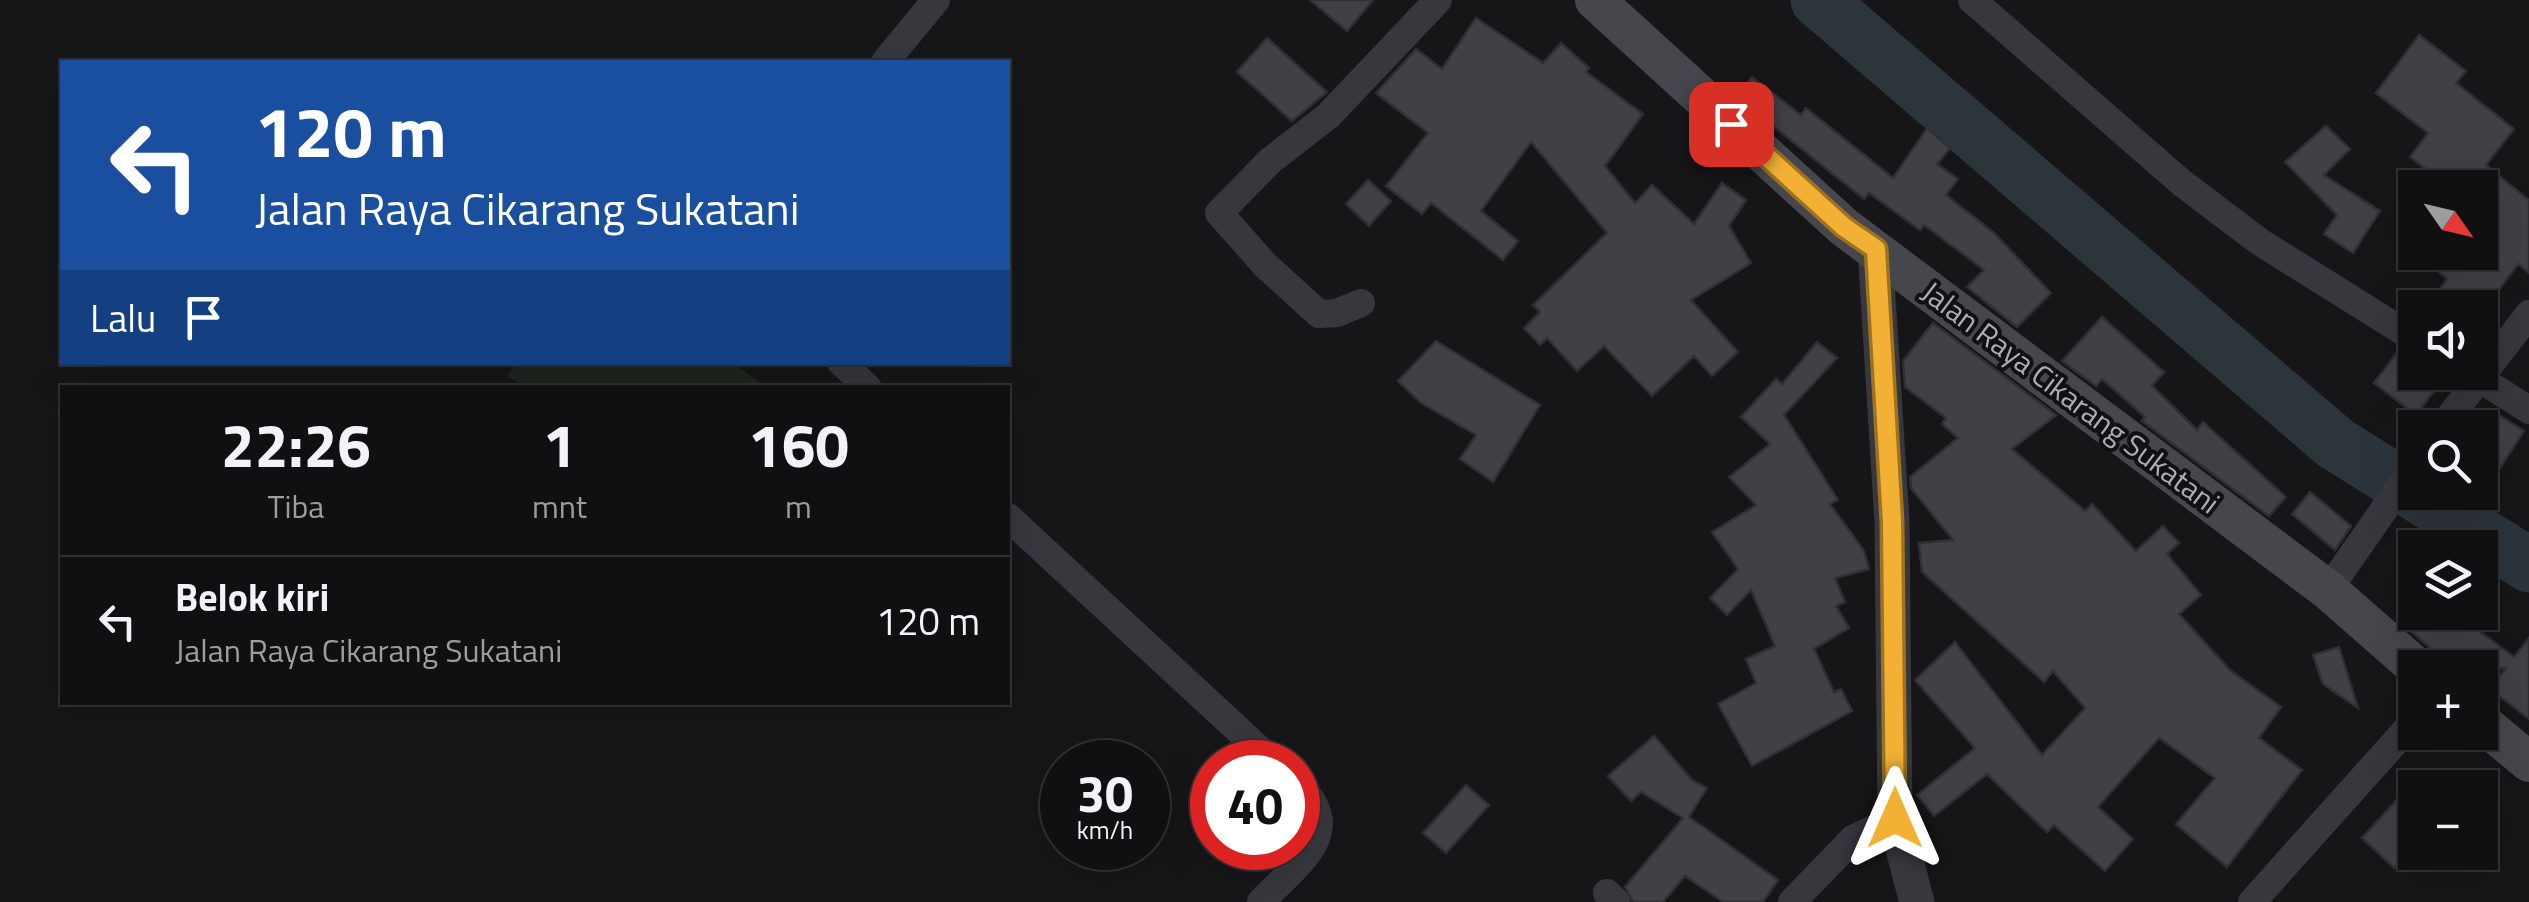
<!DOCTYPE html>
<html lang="id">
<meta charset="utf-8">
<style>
body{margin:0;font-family:"Titillium Web",sans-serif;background:#19191b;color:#f1f3f6;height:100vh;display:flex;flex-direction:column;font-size:38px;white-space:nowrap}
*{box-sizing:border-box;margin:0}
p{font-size:32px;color:#9c9d9f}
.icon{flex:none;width:55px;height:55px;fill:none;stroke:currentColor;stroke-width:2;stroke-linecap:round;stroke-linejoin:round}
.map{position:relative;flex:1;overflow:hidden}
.side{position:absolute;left:60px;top:385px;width:950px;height:320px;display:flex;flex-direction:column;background:#101012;border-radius:0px;box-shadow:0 10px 40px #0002,0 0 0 2px #303032}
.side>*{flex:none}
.banner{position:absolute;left:60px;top:60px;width:950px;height:305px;border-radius:0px;box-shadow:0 10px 40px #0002,0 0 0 2px #303032;background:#1a4fa0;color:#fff;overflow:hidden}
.needle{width:65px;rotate:124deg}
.fabs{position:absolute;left:2398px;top:170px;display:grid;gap:20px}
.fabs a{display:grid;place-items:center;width:100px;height:100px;border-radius:0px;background:#101012;box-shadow:0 10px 40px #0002,0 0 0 2px #303032;font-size:50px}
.speed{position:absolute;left:1040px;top:740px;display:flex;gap:20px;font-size:50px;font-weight:700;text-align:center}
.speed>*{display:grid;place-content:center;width:130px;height:130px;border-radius:50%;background:#101012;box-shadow:0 10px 40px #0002,0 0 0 2px #303032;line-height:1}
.speed small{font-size:25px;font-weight:400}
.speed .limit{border:15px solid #d22;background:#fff;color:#111}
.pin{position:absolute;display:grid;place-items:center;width:85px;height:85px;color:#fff;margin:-42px;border-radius:20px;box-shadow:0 5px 15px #0006}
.me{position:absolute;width:110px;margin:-55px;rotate:0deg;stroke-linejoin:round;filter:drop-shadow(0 0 8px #0008)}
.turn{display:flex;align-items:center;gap:35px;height:210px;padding:0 30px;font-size:45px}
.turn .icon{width:130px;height:130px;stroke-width:2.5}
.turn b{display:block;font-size:70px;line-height:85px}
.then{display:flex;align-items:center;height:95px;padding:0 30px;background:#0003;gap:20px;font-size:38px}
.eta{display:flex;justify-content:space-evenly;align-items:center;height:170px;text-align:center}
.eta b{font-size:60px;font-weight:700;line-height:70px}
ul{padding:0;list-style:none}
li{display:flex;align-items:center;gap:30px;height:130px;padding:0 30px;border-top:2px solid #303032}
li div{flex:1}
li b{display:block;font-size:38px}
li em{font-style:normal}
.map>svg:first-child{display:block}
</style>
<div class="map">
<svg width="2529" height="902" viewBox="0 0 2529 902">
<rect width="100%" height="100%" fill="#161618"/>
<path fill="#1e261f" d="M518 363H733L766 387H524L507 375Z"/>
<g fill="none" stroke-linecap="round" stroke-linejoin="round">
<path stroke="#2c353c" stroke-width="55" d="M1818 0 2335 443 2529 565"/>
</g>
<g fill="#404145" stroke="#303034" stroke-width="2.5">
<path d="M1310 0H1373L1347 31Z"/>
<path d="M1476 18 1543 63 1561 43 1589 68 1586 72 1643 114 1605 166 1635 203 1652 185 1694 224 1722 183 1746 200 1729 226 1751 263 1691 300 1738 352 1712 376 1694 356 1652 396 1604 346 1577 371 1547 338 1540 345 1524 328 1540 312 1533 305 1607 233 1531 142 1481 211 1518 241 1503 260 1431 203 1422 214 1386 186 1428 133 1376 93 1416 49 1442 69Z"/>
<path d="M2419 35 2466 71 2456 83 2514 129 2486 165 2529 200V273L2518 264 2486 308H2427L2447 279 2416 252H2480V188H2425L2435 176 2410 157 2428 133 2376 93Z"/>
<path d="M1267 38 1327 92 1292 121 1237 72Z"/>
<path d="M1752 77 1801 115 1806 108 1893 178 1927 128 1950 148 1937 164 1958 179 1946 195 1994 233 2051 293 2017 327 1967 287 1984 270 1924 225 1920 230 1869 193 1864 199 1737 97Z"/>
<path d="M2326 126 2350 149 2324 175 2380 211 2353 253 2324 234 2337 215 2285 162Z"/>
<path d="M1368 180 1391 201 1369 226 1346 204Z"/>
<path d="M2102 317 2164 372 2152 386 2197 430 2203 422 2286 497 2269 516 2142 421 2145 417 2102 379 2096 386 2062 361Z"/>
<path d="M1933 323 2056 415 2012 449 2085 511 2092 504 2136 551 2163 526 2179 543 2167 554 2201 595 2179 614 2231 671 2281 707 2259 738 2302 770 2227 867 2176 824 2215 778 2159 738 2098 807 2133 839 2105 871 2054 825 2047 832 1987 774 1934 816 1917 795 1975 748 1915 680 1955 642 2042 755 2085 708 2053 671 2044 682 1922 572 1919 543 1953 540 1911 488 1910 477 1958 438 1942 424 1946 418 1905 387 1903 361Z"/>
<path d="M1436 341 1540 405 1493 482 1460 459 1476 435 1421 403 1398 381Z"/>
<path d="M1817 342 1837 358 1784 415 1838 500 1830 504 1864 551 1869 569 1835 578 1845 602 1836 606 1849 628 1814 649 1834 692 1841 689 1852 711 1752 766 1718 704 1756 683 1746 659 1775 646 1751 590 1727 615 1710 598 1738 569 1712 532 1756 505 1729 477 1770 444 1741 417 1776 379 1782 384Z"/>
<path d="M2396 354 2438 386 2416 415 2374 383Z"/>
<path d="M2489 409 2524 431 2500 468 2480 454V423Z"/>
<path d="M2310 492 2351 526 2335 550 2292 514Z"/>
<path d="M2418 612H2454L2514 657 2529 638V719L2490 689 2506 668H2440L2433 651 2404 625Z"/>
<path d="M2339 647 2358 708 2323 684 2313 655Z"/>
<path d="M1654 736 1692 780 1707 788 1689 817 1778 880 1763 902H1723L1685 876 1663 902H1633L1625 887 1683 818 1641 792 1631 801 1608 776Z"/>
<path d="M2415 780V846L2394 868 2362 838Z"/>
<path d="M1466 785 1489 805 1446 853 1423 833Z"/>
</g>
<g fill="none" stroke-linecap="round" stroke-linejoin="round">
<g stroke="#37383d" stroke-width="28">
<path d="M1972 0 2182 183 2260 242 2415 339"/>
<path d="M885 62 936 0"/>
<path d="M1361 303 1337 313 1319 314 1266 266 1219 213 1270 161 1328 116 1438 0"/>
<path d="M841 362 868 388"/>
<path d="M2469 372 2529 410"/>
<path d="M2441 428 2529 314"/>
<path d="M1008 517 1273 762"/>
<path d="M2328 590 2415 465"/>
<path d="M1607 893 1616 902"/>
<path d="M1261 902C1295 865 1349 833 1298 785"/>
<path d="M1792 902 1853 839 1895 819"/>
<path d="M2252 902 2415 720"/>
</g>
<path stroke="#37383d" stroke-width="35" d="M1875 249 1892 522 1895 819 1917 902"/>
<g stroke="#45474d" stroke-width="40">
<path d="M1595 0 1844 227 2328 590 2417 668"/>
<path d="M2480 721 2529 762"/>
</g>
</g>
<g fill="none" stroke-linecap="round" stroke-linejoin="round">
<defs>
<path id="route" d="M1731 124 1844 227 1876 249 1892 522 1895 818"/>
</defs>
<use href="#route" stroke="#9d7322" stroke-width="25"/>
<use href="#route" stroke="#f2b134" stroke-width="18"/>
</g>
<g text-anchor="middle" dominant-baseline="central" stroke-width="8" stroke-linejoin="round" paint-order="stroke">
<g font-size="30" fill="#a8adb8" stroke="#111113">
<text transform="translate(2071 397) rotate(37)">Jalan Raya Cikarang Sukatani</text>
</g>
</g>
</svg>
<div class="fabs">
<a><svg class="needle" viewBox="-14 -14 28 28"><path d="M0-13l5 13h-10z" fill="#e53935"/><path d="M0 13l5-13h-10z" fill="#9c9d9f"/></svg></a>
<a><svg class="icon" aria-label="sound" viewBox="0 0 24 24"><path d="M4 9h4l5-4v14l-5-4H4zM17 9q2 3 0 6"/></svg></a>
<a><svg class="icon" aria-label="search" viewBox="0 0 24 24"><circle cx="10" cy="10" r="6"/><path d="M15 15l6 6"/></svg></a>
<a><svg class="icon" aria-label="layers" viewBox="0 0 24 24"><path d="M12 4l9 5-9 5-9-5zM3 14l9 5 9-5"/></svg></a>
<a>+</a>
<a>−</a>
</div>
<div class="speed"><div>30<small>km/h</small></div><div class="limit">40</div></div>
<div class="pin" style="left:1731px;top:124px;background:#d93025"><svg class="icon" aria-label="arrive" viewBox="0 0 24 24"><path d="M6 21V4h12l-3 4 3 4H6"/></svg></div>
<svg class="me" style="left:1895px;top:818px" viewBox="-20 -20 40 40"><path d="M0-17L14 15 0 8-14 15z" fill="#f2b134" stroke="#fff" stroke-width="4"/></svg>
<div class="banner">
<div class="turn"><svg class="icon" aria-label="left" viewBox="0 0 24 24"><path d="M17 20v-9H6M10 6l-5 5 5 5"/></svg><div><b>120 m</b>Jalan Raya Cikarang Sukatani</div></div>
<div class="then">Lalu<svg class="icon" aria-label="arrive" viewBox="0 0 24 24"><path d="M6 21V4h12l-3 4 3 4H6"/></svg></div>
</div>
<section class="side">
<div class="eta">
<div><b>22:26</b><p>Tiba</p></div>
<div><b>1</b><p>mnt</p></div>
<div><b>160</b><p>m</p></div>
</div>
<ul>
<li><svg class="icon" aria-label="left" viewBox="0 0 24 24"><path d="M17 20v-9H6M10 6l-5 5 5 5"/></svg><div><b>Belok kiri</b><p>Jalan Raya Cikarang Sukatani</p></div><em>120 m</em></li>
</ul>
</section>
</div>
